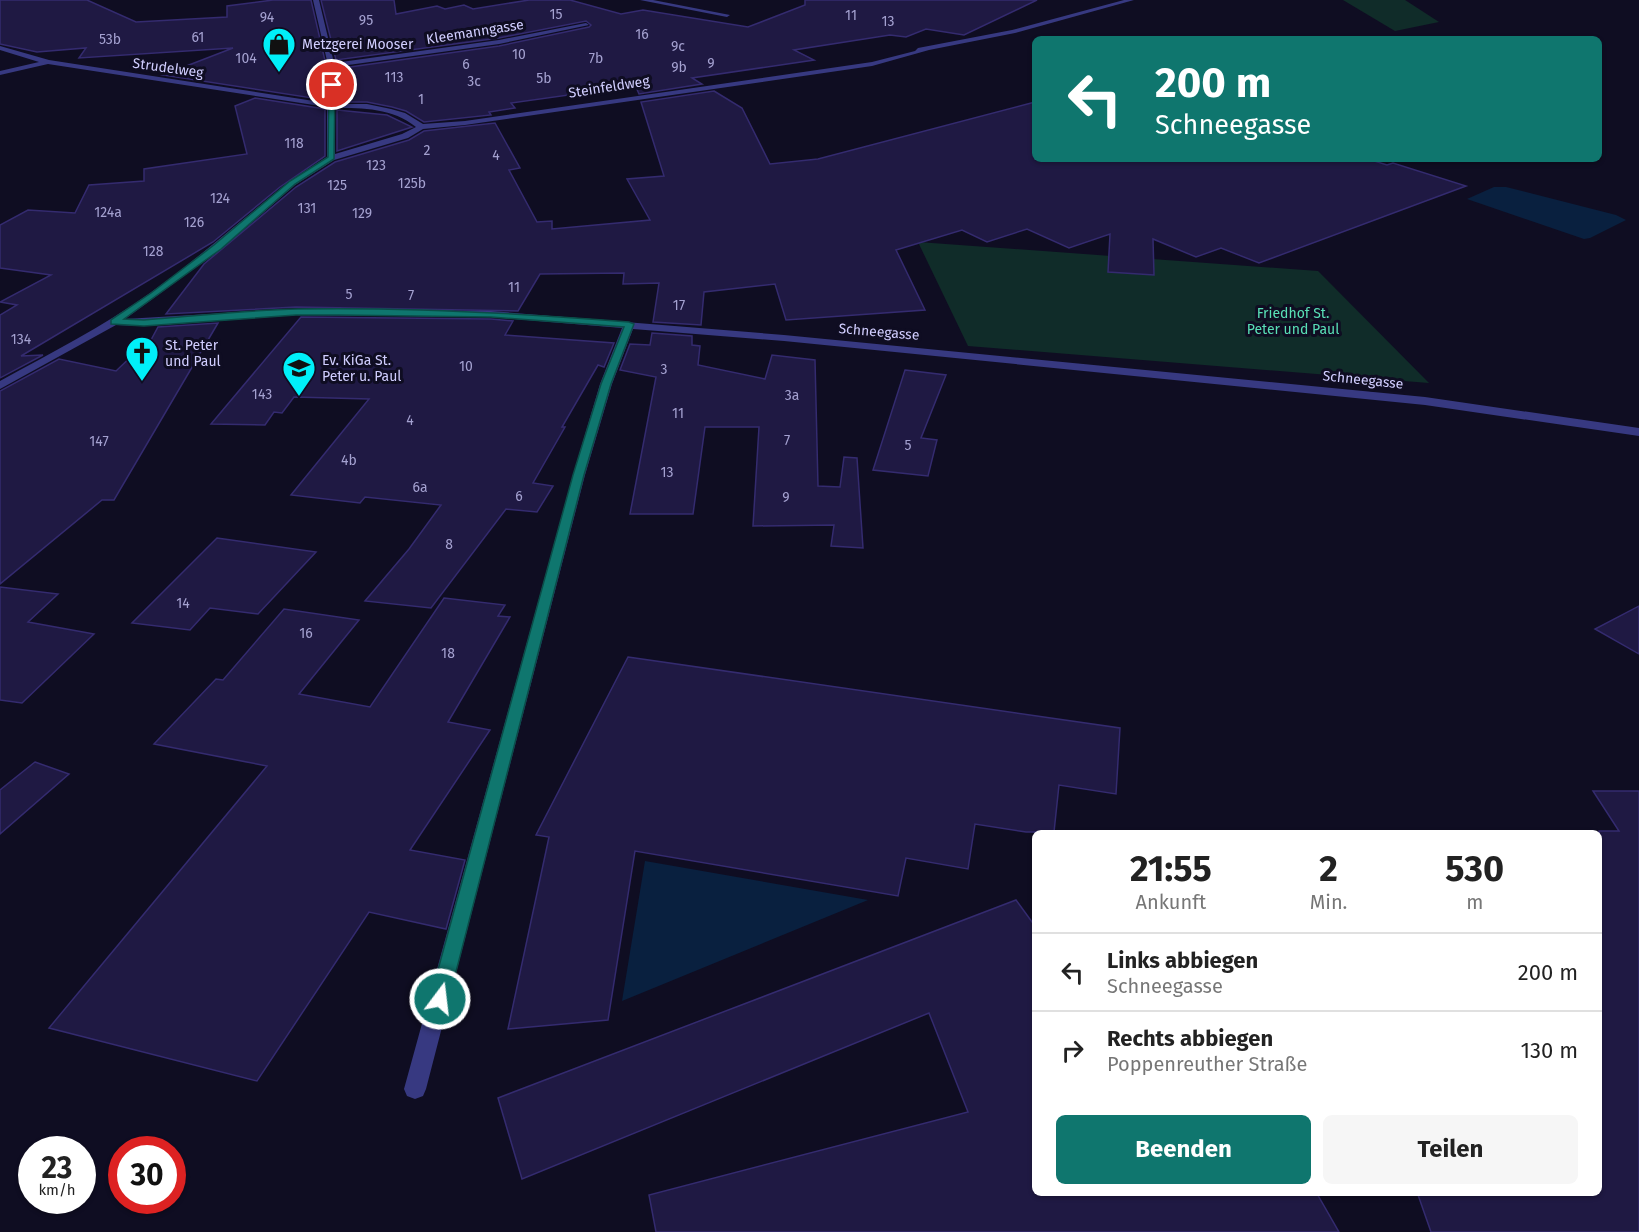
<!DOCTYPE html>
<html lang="de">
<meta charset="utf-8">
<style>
body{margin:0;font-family:"Fira Sans",sans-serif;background:#f6f6f6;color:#222;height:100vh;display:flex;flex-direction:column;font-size:22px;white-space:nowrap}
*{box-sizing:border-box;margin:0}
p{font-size:20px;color:#767676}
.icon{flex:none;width:33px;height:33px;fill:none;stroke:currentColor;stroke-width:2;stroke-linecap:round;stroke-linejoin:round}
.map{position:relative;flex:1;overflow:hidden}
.details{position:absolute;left:1032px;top:830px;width:570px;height:366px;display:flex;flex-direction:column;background:#fff;border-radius:9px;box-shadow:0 2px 4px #0004}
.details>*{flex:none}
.banner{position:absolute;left:1032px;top:36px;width:570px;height:126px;border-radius:9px;box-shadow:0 2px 4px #0004;background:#0f766e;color:#fff;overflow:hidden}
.speed{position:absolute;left:18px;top:1136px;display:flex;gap:12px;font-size:30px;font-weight:700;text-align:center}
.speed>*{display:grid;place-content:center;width:78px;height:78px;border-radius:50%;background:#fff;box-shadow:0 2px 4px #0004;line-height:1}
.speed small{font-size:15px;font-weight:400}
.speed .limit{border:9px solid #d22;background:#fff;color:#111}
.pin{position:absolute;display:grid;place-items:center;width:51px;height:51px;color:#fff;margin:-26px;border:3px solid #fff;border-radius:50%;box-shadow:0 2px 6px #0007}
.me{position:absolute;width:66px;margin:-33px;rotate:15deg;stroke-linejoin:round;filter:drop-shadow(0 0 4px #0008)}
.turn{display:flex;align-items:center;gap:21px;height:126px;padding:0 24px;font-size:27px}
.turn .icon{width:78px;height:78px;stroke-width:2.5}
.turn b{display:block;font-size:42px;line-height:51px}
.eta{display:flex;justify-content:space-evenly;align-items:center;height:102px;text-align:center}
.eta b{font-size:36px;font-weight:700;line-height:42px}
.primary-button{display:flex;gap:12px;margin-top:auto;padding:12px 24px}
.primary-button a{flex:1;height:69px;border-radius:9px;background:#0f766e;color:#fff;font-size:24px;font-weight:700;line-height:69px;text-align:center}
.primary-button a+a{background:#f6f6f6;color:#222}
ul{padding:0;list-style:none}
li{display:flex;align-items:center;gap:18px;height:78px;padding:0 24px;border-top:2px solid #e0e0e0}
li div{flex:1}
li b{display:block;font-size:22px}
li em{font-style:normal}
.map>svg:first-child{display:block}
</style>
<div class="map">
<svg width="1639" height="1232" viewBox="0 0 1639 1232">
<rect width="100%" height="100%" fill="#0f0d22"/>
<g fill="#102c29">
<path d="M1343 0H1405L1439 22 1395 31Z"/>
<path d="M918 242 1318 271 1429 383 968 346Z"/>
</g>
<g fill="#09203f">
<path d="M1494 187H1506L1616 215 1626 220 1590 238 1584 239 1467 199Z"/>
<path d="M645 861 868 900 622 1001Z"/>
</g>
<g fill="#1f1943" stroke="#342b6f" stroke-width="1.5">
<path d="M0 0H87L136 22 227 17V6L273 0H311L326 65 325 100 163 75 233 48 79 58 86 48 37 52 0 44Z"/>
<path d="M321 0H394L396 14 437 6 445 9 464 5 473 9 529 0H570L621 14 643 10 748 27 805 5V0H1037L964 35 926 29 906 37 890 35 794 50 814 60 692 78 702 84 639 94 636 87 599 93 597 91 511 103 515 108 489 112 491 115 424 122 406 111 392 107 367 102H337L336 69 499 46 589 27 591 25 586 21 499 38 336 60Z"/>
<path d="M714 91 742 108 770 164 818 159 1035 102V159H1368L1387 165 1393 163 1466 186 1259 263 1221 248 1196 257 1153 239 1154 275 1108 272 1110 234 1069 248 1027 229 987 242 962 230 896 250 925 310 786 320 775 284 704 292 701 325 653 322 659 283 623 284 624 273 540 274 518 311 296 307 166 314 204 264 296 187 335 162 409 140 424 131 495 123 520 168 509 170 537 222 552 221V229L650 220 627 179 664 176 641 102Z"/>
<path d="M255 98 325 109V156L280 187 213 242 21 356 43 355 0 378V315L17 305 0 302 51 275 0 268V225L28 210 75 213 89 185 144 181V169L247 154 235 106Z"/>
<path d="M337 110 387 115 412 127 337 151Z"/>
<path d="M301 317 491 319 513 321 505 335 614 343 604 367 598 365 562 427H565L533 483 553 486 537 512 506 509 431 608 365 601 409 549 441 505 365 497 360 503 291 495 369 399 294 397 282 413 274 412 265 425 211 424Z"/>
<path d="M218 323 114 500H102L0 584V391L59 359 116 371 136 352 145 351 158 327Z"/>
<path d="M652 333 692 336V345L700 346 698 365 765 379 772 355 815 360 818 486 840 487 844 457 857 458 863 548 831 546 834 525 753 526 759 427H705L693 514H630L656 377 620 370 630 344 650 345Z"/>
<path d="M905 370 946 375 921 438 937 440 928 476 873 470Z"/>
<path d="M217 538 316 552 258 614 210 608 190 630 132 623Z"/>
<path d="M0 587 58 594 28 622 94 634 22 703 0 700Z"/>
<path d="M444 598 505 605 498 616 510 617 448 722 490 730 410 850 465 860 446 929 369 912 257 1081 49 1028 267 766 154 744 216 679 223 680 284 609 359 620 299 694 370 707Z"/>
<path d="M1639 606V654L1595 629Z"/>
<path d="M628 657 1120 728 1116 794 1059 785 1054 832H1026L975 824 968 869 906 858 898 896 635 851 608 1020 508 1029 549 837 536 835Z"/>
<path d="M35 762 69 774 0 834V790Z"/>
<path d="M1593 791H1639V1232H1431L1417 1192H1599V831H1619Z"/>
<path d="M1016 900 1035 926V1192H1316L1339 1232H656L649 1195 968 1112 929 1013 522 1179 498 1098Z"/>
</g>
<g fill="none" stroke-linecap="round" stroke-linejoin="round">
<g fill="#373981" fill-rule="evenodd">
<path d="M313 0H319L334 63 499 40 586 23 589 25 499 44 334 67 335 104H367L391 109 405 113 423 124 465 121 872 62 915 51 918 48 1012 30 1124 0H1134L1015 33 929 50 872 66 465 125 423 129 408 138 334 160 295 185 221 249 125 319 296 309 491 311 784 335 1425 397 1639 428V436L1425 405 784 341 633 329 612 384 585 475 426 1089 423 1096 415 1099 407 1096 404 1089 573 475 600 384 622 328 491 317 296 315 144 326 116 325 0 389V381C51 353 102 327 150 293 211 250 264 197 327 157V107L48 64 0 75V71L39 62 0 50V46L49 60 327 103 328 65ZM335 108C363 108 393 108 416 127L402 134 335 154Z"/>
<path d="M640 0H653L730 15 727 17Z"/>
</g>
</g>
<path fill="#0f766e" stroke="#0a4d48" stroke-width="1.5" d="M332 83 335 85 334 159 295 184 221 249 124 319 144 320C195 316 246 310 298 309 409 307 519 313 629 322L634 324 611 384 584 475 449 999 446 1004 440 1007 433 1004 430 999 573 475 601 384 624 327 491 317 338 315H296L144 326 111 324V320L151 293 214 245 290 181 328 157 329 85Z"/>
<defs>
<symbol id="shop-pin" viewBox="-11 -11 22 30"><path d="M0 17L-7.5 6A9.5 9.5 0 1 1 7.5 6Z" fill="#00eff9" stroke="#0f0d22"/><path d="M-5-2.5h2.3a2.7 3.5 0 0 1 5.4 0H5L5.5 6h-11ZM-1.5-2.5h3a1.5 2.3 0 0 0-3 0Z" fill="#111"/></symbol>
<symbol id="church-pin" viewBox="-11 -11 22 30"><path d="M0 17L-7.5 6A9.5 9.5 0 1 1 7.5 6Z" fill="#00eff9" stroke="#0f0d22"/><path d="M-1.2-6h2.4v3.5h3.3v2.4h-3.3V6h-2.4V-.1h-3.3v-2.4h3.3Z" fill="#111"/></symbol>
<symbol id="school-pin" viewBox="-11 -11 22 30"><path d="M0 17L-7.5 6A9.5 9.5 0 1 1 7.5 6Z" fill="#00eff9" stroke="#0f0d22"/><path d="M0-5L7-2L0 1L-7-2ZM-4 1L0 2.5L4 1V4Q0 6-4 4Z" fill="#111"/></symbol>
</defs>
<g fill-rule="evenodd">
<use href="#shop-pin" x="260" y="25" width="38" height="52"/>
<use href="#church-pin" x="123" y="334" width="38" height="52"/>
<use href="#school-pin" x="280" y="349" width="38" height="52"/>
</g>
<g text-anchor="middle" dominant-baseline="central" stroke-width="6" stroke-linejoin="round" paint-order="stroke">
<g font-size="14" fill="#a4a1d0">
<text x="556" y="14">15</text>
<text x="851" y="15">11</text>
<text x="267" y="17">94</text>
<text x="366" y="20">95</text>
<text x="888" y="21">13</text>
<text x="642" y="34">16</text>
<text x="198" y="37">61</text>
<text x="110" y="39">53b</text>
<text x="678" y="46">9c</text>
<text x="519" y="54">10</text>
<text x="246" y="58">104</text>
<text x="596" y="58">7b</text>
<text x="711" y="63">9</text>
<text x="466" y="64">6</text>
<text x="679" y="67">9b</text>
<text x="394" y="77">113</text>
<text x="544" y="78">5b</text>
<text x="474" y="81">3c</text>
<text x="421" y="99">1</text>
<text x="294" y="143">118</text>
<text x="427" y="150">2</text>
<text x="496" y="155">4</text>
<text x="376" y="165">123</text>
<text x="412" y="183">125b</text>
<text x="337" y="185">125</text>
<text x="220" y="198">124</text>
<text x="307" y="208">131</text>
<text x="108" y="212">124a</text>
<text x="362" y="213">129</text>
<text x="194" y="222">126</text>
<text x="153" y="251">128</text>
<text x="514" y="287">11</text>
<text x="349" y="294">5</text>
<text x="411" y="295">7</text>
<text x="679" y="305">17</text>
<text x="21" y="339">134</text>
<text x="466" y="366">10</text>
<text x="664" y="369">3</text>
<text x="262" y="394">143</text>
<text x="792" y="395">3a</text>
<text x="678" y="413">11</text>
<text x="410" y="420">4</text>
<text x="787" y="440">7</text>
<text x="99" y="441">147</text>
<text x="908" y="445">5</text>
<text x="349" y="460">4b</text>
<text x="667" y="472">13</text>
<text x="420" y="487">6a</text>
<text x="519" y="496">6</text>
<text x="786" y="497">9</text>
<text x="449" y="544">8</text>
<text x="183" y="603">14</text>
<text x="306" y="633">16</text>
<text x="448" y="653">18</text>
</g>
<g font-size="14" fill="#d1ceff" stroke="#0f0d22">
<text transform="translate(475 32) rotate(-9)">Kleemanngasse</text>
<text transform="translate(168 68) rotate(8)">Strudelweg</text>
<text transform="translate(609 87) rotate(-9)">Steinfeldweg</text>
<text transform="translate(879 332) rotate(5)">Schneegasse</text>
<text transform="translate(1363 380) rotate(6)">Schneegasse</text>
</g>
<g font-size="14" fill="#d1ceff" stroke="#0f0d22" text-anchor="start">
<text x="302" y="44">Metzgerei Mooser</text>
<text x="165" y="345">St. Peter<tspan x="165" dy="16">und Paul</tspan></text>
<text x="322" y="360">Ev. KiGa St.<tspan x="322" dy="16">Peter u. Paul</tspan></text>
</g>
<g font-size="14" fill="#59e0b6" stroke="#0f0d22">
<text x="1293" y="313">Friedhof St.<tspan x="1293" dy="16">Peter und Paul</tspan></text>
</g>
</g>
</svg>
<div class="speed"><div>23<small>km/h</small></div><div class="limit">30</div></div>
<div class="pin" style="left:332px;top:85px;background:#d93025"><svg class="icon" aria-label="arrive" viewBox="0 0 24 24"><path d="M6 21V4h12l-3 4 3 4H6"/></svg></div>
<svg class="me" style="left:440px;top:999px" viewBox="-20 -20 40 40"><circle r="17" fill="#0f766e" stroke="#fff" stroke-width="3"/><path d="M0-11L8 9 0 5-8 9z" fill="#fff"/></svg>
<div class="banner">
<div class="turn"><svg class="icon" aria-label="left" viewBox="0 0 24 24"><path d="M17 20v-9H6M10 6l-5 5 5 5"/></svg><div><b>200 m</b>Schneegasse</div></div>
</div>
<section class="details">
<div class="eta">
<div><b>21:55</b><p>Ankunft</p></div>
<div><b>2</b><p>Min.</p></div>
<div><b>530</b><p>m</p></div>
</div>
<ul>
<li><svg class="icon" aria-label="left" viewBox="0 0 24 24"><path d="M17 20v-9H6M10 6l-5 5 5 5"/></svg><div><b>Links abbiegen</b><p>Schneegasse</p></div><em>200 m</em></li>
<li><svg class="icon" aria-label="right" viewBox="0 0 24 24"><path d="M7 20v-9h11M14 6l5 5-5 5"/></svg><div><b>Rechts abbiegen</b><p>Poppenreuther Straße</p></div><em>130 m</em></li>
</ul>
<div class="primary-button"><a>Beenden</a><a>Teilen</a></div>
</section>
</div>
